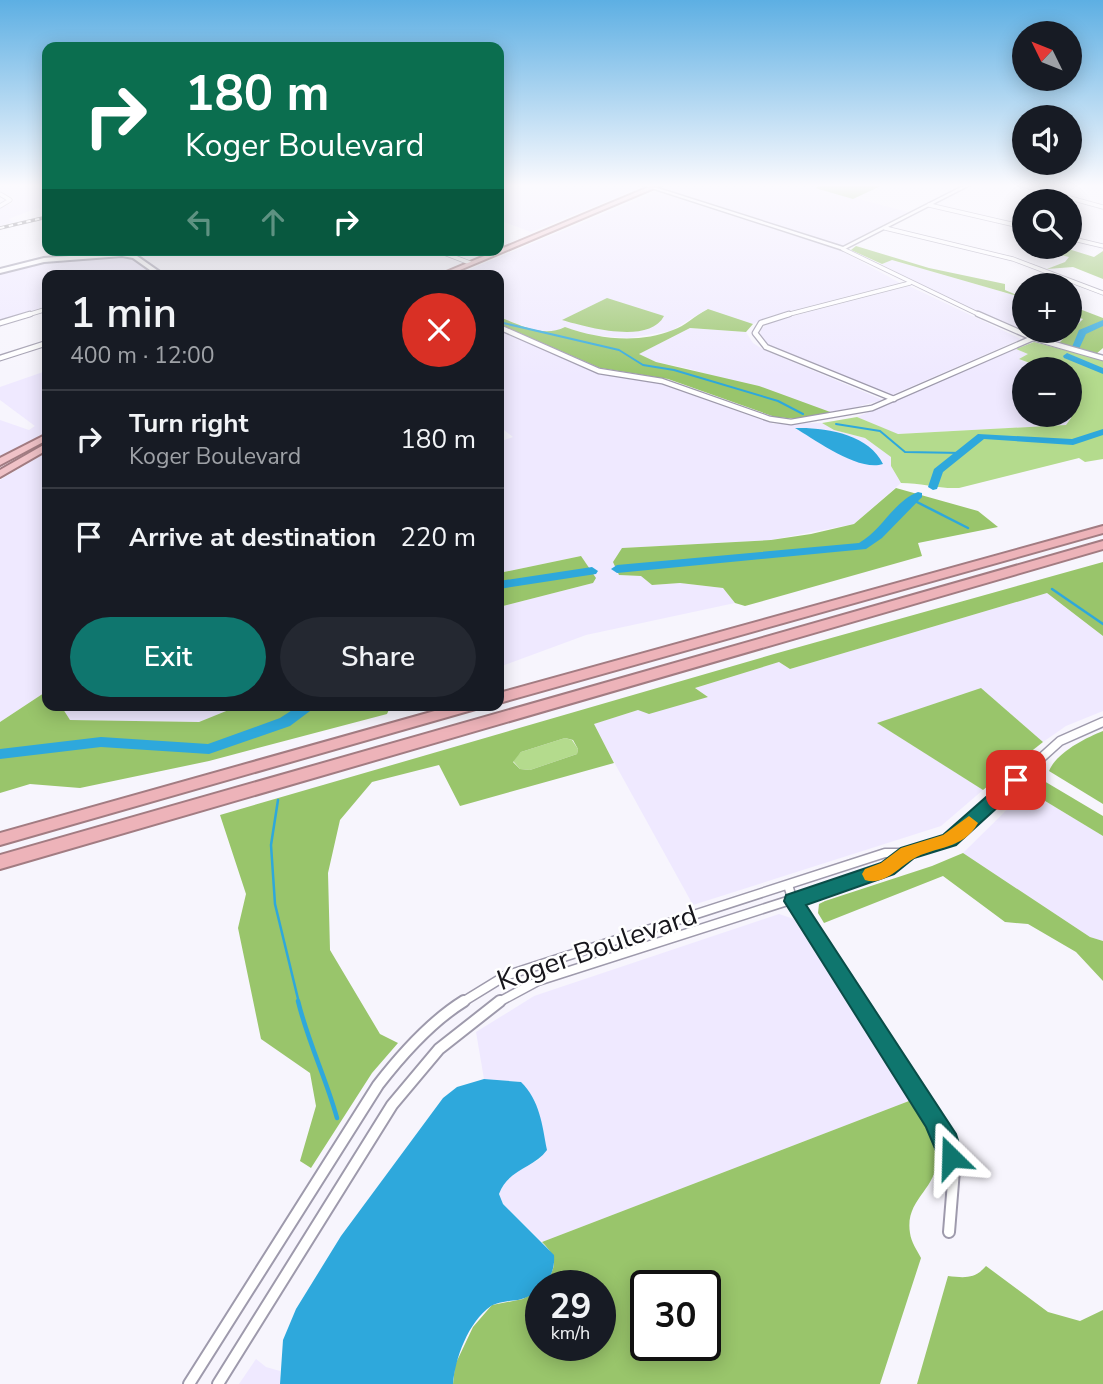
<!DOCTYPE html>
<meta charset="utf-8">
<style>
body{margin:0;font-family:"Nunito Sans",sans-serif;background:#242831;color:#f1f3f6;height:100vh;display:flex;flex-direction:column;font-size:26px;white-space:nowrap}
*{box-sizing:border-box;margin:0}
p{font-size:23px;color:#9ea1a6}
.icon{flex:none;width:38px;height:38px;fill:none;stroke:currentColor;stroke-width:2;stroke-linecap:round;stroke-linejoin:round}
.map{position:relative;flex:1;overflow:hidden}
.details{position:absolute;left:42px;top:270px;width:462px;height:441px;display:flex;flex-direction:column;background:#171b24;border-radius:14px;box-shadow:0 4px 18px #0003}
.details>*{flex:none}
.top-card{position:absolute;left:42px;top:42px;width:462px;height:214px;border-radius:14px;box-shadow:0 4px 18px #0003;background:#0b6e4f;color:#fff;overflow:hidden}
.needle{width:46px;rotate:313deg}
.fabs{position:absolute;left:1012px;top:21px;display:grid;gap:14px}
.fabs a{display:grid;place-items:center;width:70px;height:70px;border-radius:50%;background:#171b24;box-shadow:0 4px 18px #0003;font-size:35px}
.speed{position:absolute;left:525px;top:1270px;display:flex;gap:14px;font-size:35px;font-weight:700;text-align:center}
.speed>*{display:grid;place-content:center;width:91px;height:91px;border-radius:50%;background:#171b24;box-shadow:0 4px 18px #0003;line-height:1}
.speed small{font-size:18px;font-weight:400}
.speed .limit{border:4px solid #111;border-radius:10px;background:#fff;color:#111}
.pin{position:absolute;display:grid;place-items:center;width:60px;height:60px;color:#fff;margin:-30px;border-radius:14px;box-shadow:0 4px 10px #0006}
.me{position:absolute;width:77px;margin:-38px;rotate:338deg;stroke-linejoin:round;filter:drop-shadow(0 0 5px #0008)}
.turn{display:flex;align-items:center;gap:24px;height:147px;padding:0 28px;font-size:32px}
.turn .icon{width:91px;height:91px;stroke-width:2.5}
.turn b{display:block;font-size:49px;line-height:60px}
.lanes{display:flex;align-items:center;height:66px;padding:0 28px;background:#0003;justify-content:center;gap:35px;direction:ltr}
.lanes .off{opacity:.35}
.round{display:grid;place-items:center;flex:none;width:74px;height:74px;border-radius:37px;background:#242831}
.headline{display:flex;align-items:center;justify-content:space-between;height:119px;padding:0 28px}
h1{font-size:42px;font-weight:600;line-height:52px}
.button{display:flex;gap:14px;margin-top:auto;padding:14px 28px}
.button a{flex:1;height:80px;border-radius:42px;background:#0f766e;color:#fff;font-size:28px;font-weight:600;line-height:80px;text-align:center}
.button a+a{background:#242831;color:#f1f3f6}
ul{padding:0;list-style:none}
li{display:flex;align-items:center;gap:21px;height:98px;padding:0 28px;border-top:2px solid #363941}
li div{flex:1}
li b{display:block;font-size:26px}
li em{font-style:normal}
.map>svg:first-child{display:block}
</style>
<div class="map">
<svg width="1103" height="1384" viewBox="0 0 1103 1384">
<rect width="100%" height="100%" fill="#f7f5fd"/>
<g fill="#efe9ff">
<path d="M0 184H47L44 186 47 188V212L38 208 8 219 14 222 0 226V208L11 204 15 198 0 192Z"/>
<path d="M499 184H514L537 191 558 184H634L642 187 531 232 499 220Z"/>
<path d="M673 184H827L816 188 908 212 842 246 664 188Z"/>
<path d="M656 192 840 250 900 283 767 317 753 324 707 309 671 331 629 338 587 335 565 327 553 333 537 331 499 317V275H456Z"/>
<path d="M118 255 131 258 156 275H47V307L0 321V272L39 262Z"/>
<path d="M891 260 1024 298V331H1069V315L1084 319 1058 344 1024 332 932 292 882 264Z"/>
<path d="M909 286 1021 339 892 395 770 346 760 336 761 329 770 322Z"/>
<path d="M499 324 550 346 543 349 594 372 660 384 774 424 822 423 834 430 865 438 892 457 891 466 901 483 854 524 771 540 622 548 619 575 642 576 652 585 680 583 723 588 735 603 586 635 499 667V607L593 583 581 556 499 573V442L513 437 499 426Z"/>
<path d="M690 328 746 332 753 343 764 350 883 400 833 413 690 369 656 362 638 354Z"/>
<path d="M1016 349 1029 354 1020 360 1046 369H1024V415H1069V378L1081 384 1071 418 1066 425 897 434 857 417Z"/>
<path d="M43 372 47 375V432L0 458V420L29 430 35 426 0 400V387Z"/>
<path d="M47 452V691L0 722V480Z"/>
<path d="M1047 593 1103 636V711L1066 726 1043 742 981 688 878 723 983 790 941 826 693 905 593 724 638 710 708 697 695 688 779 662 790 669Z"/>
<path d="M66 705H241L199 722 70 720 63 709Z"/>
<path d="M1027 790 1103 836V941L1090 937 963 853Z"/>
<path d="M779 914 794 919 909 1101 542 1242 503 1204 499 1194 503 1183 512 1174 540 1159 521 1082 484 1079 476 1032 534 996Z"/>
<path d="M256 1359 266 1367 280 1371V1384H239Z"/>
</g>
<g fill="#b4db8d">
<path d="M1034 342 1103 360V459L1085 462 1079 458 959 488C939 489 921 483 901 483L891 466V457L865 438 834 430 822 423 857 417 898 434 1066 425 1071 418 1081 384 1069 378V369H1046L1019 359 1028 354 1016 349Z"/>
<path d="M565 738 572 740 578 749 577 754 530 770 520 769 513 761 521 752Z"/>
</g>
<g fill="#99c56b" fill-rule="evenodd">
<path d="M827 184H885L853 199 815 188Z"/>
<path d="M856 246 929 268 1005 284V290L1024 298 892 260 882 264 851 250Z"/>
<path d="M1028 247H1062L1094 257 1103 251V279L1073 267 1047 269 1065 262 1069 257Z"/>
<path d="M607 298 664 316C649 345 586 327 562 320Z"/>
<path d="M1069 305 1103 318V348L1096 354 1058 344 1083 319 1069 315Z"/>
<path d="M708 309 753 324 746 332 690 328 639 354 656 362 759 386 833 413 798 419 775 417 668 379 600 368 499 324V317C521 325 543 338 565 327 598 339 639 344 673 330 685 326 693 317 708 309Z"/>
<path d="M896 488 978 511 998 527 918 543 922 556 745 606 735 603 723 588 680 583 652 585 641 576 619 575 613 562 622 548 771 540 811 534 854 524Z"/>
<path d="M581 556 596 578 593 583 499 607V573Z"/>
<path d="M1103 562V636L1047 593 790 669 779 662 695 688 708 697 649 714 638 710 594 724 614 763 460 806 439 765 372 782 340 820 328 873 330 950 380 1034 398 1043 372 1073 311 1168 300 1161 316 1106 310 1073 261 1039 238 928 246 894 220 815 774 654ZM565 738 573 740 578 749 577 754 530 770 520 769 513 762 521 752Z"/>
<path d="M981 688 1043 742 983 790 877 723Z"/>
<path d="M47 691V705H66L63 709 70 720 199 722 241 705H391L387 714 209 761 80 788 30 784 0 793V722Z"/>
<path d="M1103 731V804L1049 771C1056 753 1085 738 1103 731Z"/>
<path d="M1038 780 1044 781 1103 816V836L1027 790Z"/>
<path d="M963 853 1090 937 1103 941V981L1076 952 1028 924 1005 922 943 876 824 923 818 913 819 904 825 901 932 866Z"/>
<path d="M909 1101C918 1115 933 1132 936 1149 943 1189 904 1196 910 1233 911 1242 917 1250 921 1258L880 1384H453L455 1365 473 1327 492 1305 523 1299 541 1288V1346H600V1286H544C556 1267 559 1259 542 1242ZM646 1286H705V1346H646Z"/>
<path d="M986 1266 1048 1312 1080 1321 1103 1310V1384H917L948 1276C965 1278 975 1279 986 1266Z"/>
</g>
<g fill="#2ea8dc">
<path d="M795 428C825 427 869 434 883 464 858 472 814 439 795 428Z"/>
<path d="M484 1079 521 1082C540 1101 542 1124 547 1150 533 1169 508 1169 499 1194L503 1204 554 1255C556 1278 540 1295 518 1300 510 1301 497 1302 491 1306 468 1322 455 1359 453 1384H280L283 1340 296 1309 341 1236 443 1098 457 1087Z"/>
</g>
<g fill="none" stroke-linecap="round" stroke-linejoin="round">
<g stroke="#2ea8dc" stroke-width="2">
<path d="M499 322 619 350 643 365 674 370 778 401 803 414"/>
<path d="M836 424 880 431 905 452 962 453"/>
</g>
<g stroke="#2ea8dc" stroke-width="2.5">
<path d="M911 499 968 528"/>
<path d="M1052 589 1103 624"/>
<path d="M278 800 271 845 275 904 299 1003"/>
</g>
<path stroke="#2ea8dc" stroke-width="4.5" d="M298 1001C308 1042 326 1078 337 1118"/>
<g fill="#2ea8dc" fill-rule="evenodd">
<path d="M1103 320V326L1086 334 1079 349H1073L1072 347 1079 330Z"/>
<path d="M1067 353 1103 368V374L1064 358 1063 356Z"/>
<path d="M1103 429V435L1073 445 984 439 943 472 937 489 933 490 928 487 934 469 978 434 1072 439Z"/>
<path d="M918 492 922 493V497L882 538 866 549 617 573 611 569 617 565 859 543C882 530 894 501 918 492Z"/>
<path d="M592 567 598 571 596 574 499 589V581Z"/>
<path d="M300 705H318L290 726 209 754 101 747 0 759V749L101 737 208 744 280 718Z"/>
</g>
<defs>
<g id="minor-far3">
<path d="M1019 184 1103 207"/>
<path d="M0 194 10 200 0 206"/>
<path d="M929 205 1024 227"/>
<path d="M885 228 1013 259 1103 293"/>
<path d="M1069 238 1103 246"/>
<path d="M843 249 982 316"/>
<path d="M436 250 470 263"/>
<path d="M24 316 47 309"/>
<path d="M782 316 910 283"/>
</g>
<g id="minor-far2">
<path d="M789 314 761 323 755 333 766 347 894 399"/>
<path d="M978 314 1033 338 1103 358"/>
<path d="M0 323 30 314"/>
<path d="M499 327 599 371 662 381 770 419 791 422 872 408 1033 338"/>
<path d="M0 358 47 343"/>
</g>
<g id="minor-far1">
<path d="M788 885 793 901 858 1003"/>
<path d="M461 1003 505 976 885 853H908L950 840 1060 741 1103 722"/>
<path d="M497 1003 538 981 887 869 907 853"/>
</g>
<g id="minor">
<path d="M857 1001 948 1143 954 1170 949 1232"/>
<path d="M189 1384 378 1085C402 1054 430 1022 464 1001"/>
<path d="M218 1384 392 1105 439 1049 500 1001"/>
</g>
<path id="tertiary" d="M639 184H645L843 247 967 184H972L843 250Z"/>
<path id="secondary" d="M122 252 137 256 164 275H157L133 258 122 256 44 262 0 273V269L44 258Z"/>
<g id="trunk">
<path d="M656 184H664L448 275H439Z"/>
<path d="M47 434V440L0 465V458Z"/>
<path d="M47 443V450L0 477V470Z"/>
</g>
<g id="motorway">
<path d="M1103 526V533L499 703V693Z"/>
<path d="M1103 541V549L0 869V855Z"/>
<path d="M456 705H481L479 708 0 845V833Z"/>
</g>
</defs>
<use href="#minor-far3" stroke="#9e9aac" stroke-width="5"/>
<use href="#minor-far2" stroke="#9e9aac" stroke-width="7"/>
<use href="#minor-far1" stroke="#9e9aac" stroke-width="11"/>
<use href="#minor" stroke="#9e9aac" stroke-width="14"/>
<use href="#tertiary" stroke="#9e9aac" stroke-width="3"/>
<use href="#secondary" stroke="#9e9aac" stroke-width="4"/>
<use href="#trunk" stroke="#a27c82" stroke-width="4"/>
<use href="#motorway" stroke="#a27c82" stroke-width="4"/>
<use href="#minor-far3" stroke="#fff" stroke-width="3.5"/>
<use href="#minor-far2" stroke="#fff" stroke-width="4.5"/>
<use href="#minor-far1" stroke="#fff" stroke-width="8"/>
<use href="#minor" stroke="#fff" stroke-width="10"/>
<use href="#tertiary" fill="#fff" fill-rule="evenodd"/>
<use href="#secondary" fill="#fff" fill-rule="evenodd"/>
<use href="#trunk" fill="#f0c2c7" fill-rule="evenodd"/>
<use href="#motorway" fill="#edb3b9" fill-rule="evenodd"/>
<defs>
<path id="rail" d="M0 228 47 217"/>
</defs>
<use href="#rail" stroke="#5d5b62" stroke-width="3.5"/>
<use href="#rail" stroke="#fff" stroke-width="2" stroke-dasharray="4.5" stroke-linecap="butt"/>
</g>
<linearGradient id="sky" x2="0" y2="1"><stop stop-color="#5dafe3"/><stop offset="0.49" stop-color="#fbfafe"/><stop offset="1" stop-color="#fbfafe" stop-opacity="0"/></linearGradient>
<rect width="1103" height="378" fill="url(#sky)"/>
<path fill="#0f766e" stroke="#0a4d48" stroke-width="2" d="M1016 774 1022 776 1025 780 1022 785 956 845 914 858 894 874 806 905 956 1134 963 1157 959 1165 951 1168 942 1165 926 1127 784 901 786 895 881 863 901 848 943 835 1010 776Z"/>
<path fill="#f59e0b" d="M969 816 978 823C963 850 935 846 913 859 898 868 884 886 865 880L862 874 865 869 881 863 901 848 943 835Z"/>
<g text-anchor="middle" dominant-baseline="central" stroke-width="5" stroke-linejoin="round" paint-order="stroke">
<g font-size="28" fill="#17161c" stroke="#fff">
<text transform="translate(597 948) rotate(-19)">Koger Boulevard</text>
</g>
</g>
</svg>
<div class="fabs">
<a><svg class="needle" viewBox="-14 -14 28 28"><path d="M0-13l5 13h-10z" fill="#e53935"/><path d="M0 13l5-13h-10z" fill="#9ea1a6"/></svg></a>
<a><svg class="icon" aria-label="sound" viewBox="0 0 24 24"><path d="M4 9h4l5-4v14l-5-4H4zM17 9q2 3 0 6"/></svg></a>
<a><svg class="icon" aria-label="search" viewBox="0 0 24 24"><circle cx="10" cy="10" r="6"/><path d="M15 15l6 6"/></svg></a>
<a>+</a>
<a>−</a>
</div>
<div class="speed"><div>29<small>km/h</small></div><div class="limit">30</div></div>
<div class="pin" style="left:1016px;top:780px;background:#d93025"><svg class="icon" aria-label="arrive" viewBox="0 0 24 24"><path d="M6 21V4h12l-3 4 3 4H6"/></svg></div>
<svg class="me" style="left:951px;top:1157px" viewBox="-20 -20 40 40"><path d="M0-17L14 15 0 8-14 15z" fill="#0f766e" stroke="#fff" stroke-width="4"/></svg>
<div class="top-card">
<div class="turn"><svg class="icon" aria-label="right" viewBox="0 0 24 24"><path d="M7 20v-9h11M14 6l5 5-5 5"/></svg><div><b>180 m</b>Koger Boulevard</div></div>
<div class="lanes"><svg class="icon off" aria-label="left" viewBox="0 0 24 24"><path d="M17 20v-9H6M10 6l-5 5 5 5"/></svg><svg class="icon off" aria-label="ahead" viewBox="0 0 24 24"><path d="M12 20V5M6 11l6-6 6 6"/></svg><svg class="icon" aria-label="right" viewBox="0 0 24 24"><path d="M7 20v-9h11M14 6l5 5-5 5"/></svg></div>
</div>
<section class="details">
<div class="headline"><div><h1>1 min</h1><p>400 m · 12:00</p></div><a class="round" style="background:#d93025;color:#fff"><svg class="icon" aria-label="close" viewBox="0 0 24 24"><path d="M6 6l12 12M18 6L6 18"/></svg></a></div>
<ul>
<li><svg class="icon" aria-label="right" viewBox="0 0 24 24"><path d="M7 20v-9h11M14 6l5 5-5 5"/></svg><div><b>Turn right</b><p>Koger Boulevard</p></div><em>180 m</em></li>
<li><svg class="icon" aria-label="arrive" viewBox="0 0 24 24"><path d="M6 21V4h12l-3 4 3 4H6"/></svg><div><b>Arrive at destination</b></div><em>220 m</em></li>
</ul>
<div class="button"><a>Exit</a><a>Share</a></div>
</section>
</div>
